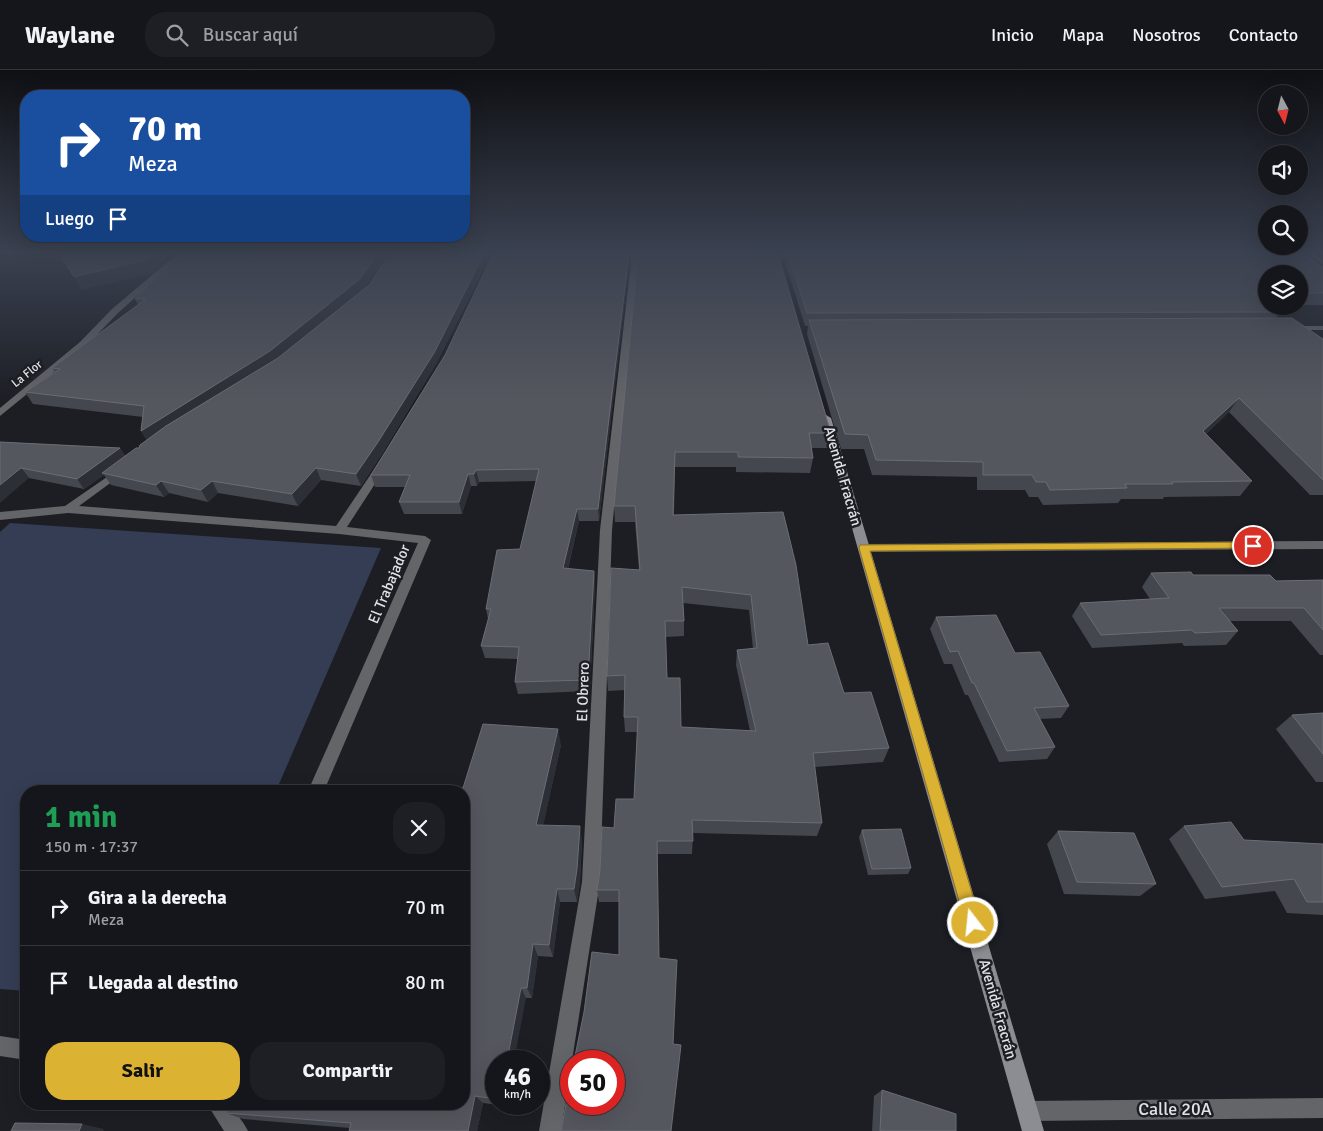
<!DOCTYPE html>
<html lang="es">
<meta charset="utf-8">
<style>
body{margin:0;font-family:Signika,sans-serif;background:#1e1f24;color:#f1f3f6;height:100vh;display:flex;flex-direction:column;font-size:19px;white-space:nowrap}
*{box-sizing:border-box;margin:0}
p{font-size:16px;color:#9d9fa3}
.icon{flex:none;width:28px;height:28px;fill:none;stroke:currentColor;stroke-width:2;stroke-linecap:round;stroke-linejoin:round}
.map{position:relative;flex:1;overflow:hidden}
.side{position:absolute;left:20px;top:715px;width:450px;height:325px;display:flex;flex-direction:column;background:#15161b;border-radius:20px;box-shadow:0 5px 20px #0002,0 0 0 1px #34353a}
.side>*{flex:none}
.hud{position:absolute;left:20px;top:20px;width:450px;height:152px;border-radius:20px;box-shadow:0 5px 20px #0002,0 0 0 1px #34353a;background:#1a4fa0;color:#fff;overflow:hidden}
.needle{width:32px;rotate:173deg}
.buttons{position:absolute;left:1258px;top:15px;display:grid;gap:10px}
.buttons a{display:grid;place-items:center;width:50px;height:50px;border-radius:50%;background:#15161b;box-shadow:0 5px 20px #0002,0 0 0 1px #34353a;font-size:25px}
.speed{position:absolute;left:485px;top:980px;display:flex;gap:10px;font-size:25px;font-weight:700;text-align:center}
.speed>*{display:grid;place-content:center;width:65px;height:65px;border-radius:50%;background:#15161b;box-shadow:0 5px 20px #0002,0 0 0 1px #34353a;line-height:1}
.speed small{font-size:12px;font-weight:400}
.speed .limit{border:8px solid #d22;background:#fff;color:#111}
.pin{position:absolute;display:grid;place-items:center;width:42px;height:42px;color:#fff;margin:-21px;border:2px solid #fff;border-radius:50%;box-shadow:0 1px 5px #0007}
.me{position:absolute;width:55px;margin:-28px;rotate:344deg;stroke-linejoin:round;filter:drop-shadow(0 0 4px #0008)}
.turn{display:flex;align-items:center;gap:18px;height:105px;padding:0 25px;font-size:22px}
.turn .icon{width:65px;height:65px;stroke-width:2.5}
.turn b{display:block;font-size:35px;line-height:42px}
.then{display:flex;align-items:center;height:48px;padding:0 25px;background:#0003;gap:10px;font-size:19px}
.round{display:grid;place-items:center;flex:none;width:52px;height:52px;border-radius:20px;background:#1e1f24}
.head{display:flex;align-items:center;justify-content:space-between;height:85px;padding:0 25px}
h1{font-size:30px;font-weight:800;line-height:38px;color:#1e9e55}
.button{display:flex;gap:10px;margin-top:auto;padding:10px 25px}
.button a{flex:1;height:58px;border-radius:20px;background:#dcb233;color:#111;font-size:20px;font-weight:800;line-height:58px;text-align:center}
.button a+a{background:#1e1f24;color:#f1f3f6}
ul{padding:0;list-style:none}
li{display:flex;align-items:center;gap:15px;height:75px;padding:0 25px;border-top:1px solid #34353a}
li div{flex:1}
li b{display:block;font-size:19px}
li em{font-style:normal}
header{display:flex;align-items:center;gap:30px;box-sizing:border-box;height:70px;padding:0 25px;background:#15161b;border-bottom:1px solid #34353a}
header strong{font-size:24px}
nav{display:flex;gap:28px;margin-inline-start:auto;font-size:18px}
.search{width:350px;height:45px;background:#1e1f24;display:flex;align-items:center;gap:12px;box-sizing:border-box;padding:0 18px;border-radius:20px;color:#9d9fa3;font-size:19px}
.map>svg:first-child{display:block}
</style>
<header>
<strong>Waylane</strong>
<div class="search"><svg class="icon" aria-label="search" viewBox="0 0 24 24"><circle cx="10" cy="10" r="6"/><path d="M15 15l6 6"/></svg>Buscar aquí</div>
<nav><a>Inicio</a><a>Mapa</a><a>Nosotros</a><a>Contacto</a></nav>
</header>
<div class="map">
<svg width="1323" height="1061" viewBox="0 0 1323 1061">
<rect width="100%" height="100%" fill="#1c1e24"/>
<path fill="#353d54" d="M10 453 381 478 276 721H26V921L0 919V462Z"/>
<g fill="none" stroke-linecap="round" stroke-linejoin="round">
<g fill="#636568" fill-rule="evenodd">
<path d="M177 184H184L118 243 86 276 0 346V338L80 272 112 239Z"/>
<path d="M632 184H638L612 460 600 812 561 1061H539L582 812 600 460Z"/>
<path d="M381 394 386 397 347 457 425 466 431 470 324 721H308L418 473 339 464 68 443 0 450V442L65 436 120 398 125 401 124 403 79 436 336 456 377 395Z"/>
<path d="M0 966 26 970V990L0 986Z"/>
<path d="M207 1034H230L244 1054 248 1061H224Z"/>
</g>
<g fill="#636568" fill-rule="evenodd">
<path d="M1307 184H1314L1323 189V194Z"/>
<rect x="1287" y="256" width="36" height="4"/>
<path d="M1323 471V479L864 482 858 478 864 474Z"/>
<path d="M1323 1028V1048L1027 1051 1020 1048 1017 1041 1020 1034 1027 1031Z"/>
</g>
<path fill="#8b8d92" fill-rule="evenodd" d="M826 345 831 348 1044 1061H1022L821 348Z"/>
</g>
<g fill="#44474e" fill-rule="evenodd">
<path d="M389 184H491L436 294 382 384 361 416 321 410 298 436 218 423 208 432 169 423 164 427 111 415 104 405 84 419 29 408 0 372 120 378 125 386 139 378 147 370 141 361 143 347 33 334 25 322 55 302 52 298 138 235 135 229 178 187 177 185 364 219 369 215Z"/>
<path d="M638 184 831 363 828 378H811L813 388 810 403 736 402V397H675L674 445 808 575 844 623 889 678 883 692 815 697 822 753 817 766 693 763 692 784H657L659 888 673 974 671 1061 619 885V832H599L597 820 614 758 634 729 637 662H625L624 647 625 620 608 621 607 606 639 500 635 452H615L614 436ZM683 533 749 540 753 579 737 580 736 595 750 661 681 657 667 608 666 567 684 566V551Z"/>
<path d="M786 184H1303L1323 197V235H1299V204H1266V236L1280 242 1276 248 1323 269V425H1310L1229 342 1206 364 1252 411 1240 426 1164 427 1163 429H1121L1118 433 1043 435 1038 427H1029L1025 420H977V407L872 405 864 379H841L807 264 808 256H805L785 191Z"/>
<path d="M630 186 599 451H579L568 499 594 501 595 513 590 621 518 624 515 612 518 589 485 588 481 576 488 549 486 539 520 479 537 411 479 412 477 416H471L462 444H404L399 432 405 417H375L371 405 445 285Z"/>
<path d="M1151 503 1193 505 1276 511 1323 510V585H1320L1291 551H1229L1238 561 1226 575 1184 576 1182 573 1092 578 1072 546 1080 533 1150 529 1142 517Z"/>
<path d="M936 547 1015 583 1069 636 1061 648 1040 649 1055 677 1047 689 999 692 968 625H965L952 594H944L930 559Z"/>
<path d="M1323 643V712H1316L1276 659 1292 645Z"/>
<path d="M561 675 543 755 582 770 580 812 577 832H560L553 887 538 886 532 928H526L496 991V1034H506V1036L483 1033 477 1061H349L350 1058 243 1049 226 1043 464 1034 463 718Z"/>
<path d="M1184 756 1244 770 1323 774V845L1287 843 1275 821 1205 829 1169 769Z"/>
<path d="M862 760 911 798 908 804 868 805 859 767Z"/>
<path d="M1058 761 1156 814 1140 826 1064 824 1047 774Z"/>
<path d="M882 1020 956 1061H872L874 1026Z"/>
</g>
<g fill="#2d2f36">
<path d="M153 184H166L168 189 152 203 81 220 74 207Z"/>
<path d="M378 184H387L364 220 275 292 148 373 141 361Z"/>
<path d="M484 184H491L436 294 382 384 361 416 356 404Z"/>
<path d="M629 184H630V186L599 451 598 439Z"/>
<path d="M1239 328 1229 342 1194 376 1203 361Z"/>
<path d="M120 378 126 389 102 403 104 405 84 419 77 409Z"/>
<path d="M21 398 29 408 0 433V415Z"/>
<path d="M316 398 321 410 298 436 292 424Z"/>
<path d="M476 400 479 412 477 416 474 404Z"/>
<path d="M468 404 471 416 462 444 459 432Z"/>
<path d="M161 411 169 423 164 427 156 415Z"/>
<path d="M212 411 218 423 208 432 201 420Z"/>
<path d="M577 439 579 451 565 510 563 498Z"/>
<path d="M594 501 595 513 590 621 588 610Z"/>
<path d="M558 659 561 675 540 769 536 755Z"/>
<path d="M580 756 582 770 580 812 577 832 574 819Z"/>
<path d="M557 819 560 832 553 887 549 875Z"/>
<path d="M533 874 538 886 532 928 527 918Z"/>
<path d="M521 918 526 928 514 991H507Z"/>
<path d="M475 1026 483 1033 477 1061H468Z"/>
<path d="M82 1054 104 1059 103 1061H79Z"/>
</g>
<g fill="#55575e" stroke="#6b6d74" fill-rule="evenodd">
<path d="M59 184H153L145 190 74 207Z"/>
<path d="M179 184H378L360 209 270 281 141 361 144 336 25 322 60 299 52 298 146 229H135L181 184 177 185Z"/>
<path d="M389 184H484L434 283 378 372 356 404 316 398 292 424 212 411 201 420 161 411 156 415 102 403 136 378H139L140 375 166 356 278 288 369 215Z"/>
<path d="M493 184H629L598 439H577L563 498 594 501 588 610 515 612 519 577 481 576 491 539H486L497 480 520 479 539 399 476 400 474 404H468L459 432H399L410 405H371L445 285Z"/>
<path d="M638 184H778L831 363H809L813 388 738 387V382H675L673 445 783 442 796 495 808 575 828 573 844 623 871 622 889 678 813 683 822 753 692 750 693 771H657L659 888 677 890 673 974 681 975 671 1061H561L571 1007V1034H614V991H574L584 942 592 882 619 885V820H597L600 800 602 757 614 758 616 729H634L638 647H624L625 605 607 606 611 498 640 500 635 436H614ZM682 517 751 525 757 578 737 580 756 661 681 657 680 608H667L665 551H684Z"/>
<path d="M788 184H1303L1323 197V223H1299V204H1266V224H1254L1266 232V236H1272L1280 242 807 243Z"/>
<path d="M1292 248 1323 269V410L1239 328 1203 361 1252 411 1172 412 1173 414H1125L1127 418 1050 420 1046 412H1036L1032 405H983V392L876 390 868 365 845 364 809 250Z"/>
<path d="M0 372 120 378 77 409 21 398 0 415Z"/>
<path d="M1191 502 1193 505H1270L1276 511 1323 510V560L1304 538H1219L1238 561 1195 563 1192 560 1101 565 1080 533 1169 528 1151 503Z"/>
<path d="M996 545 1015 583 1040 582 1069 636 1034 638 1055 677 1007 681 974 613H972L958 581 950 582 936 547Z"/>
<path d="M1323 643V684L1292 645Z"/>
<path d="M483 654 558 659 536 755 580 756 577 799 574 819H557L549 875 533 874 527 918H521L507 991H496V1029L475 1026 468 1061H349L351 1053 226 1043 229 1034H464V721H442L443 718H463Z"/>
<path d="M1231 752 1244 770 1323 774V832H1307L1294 809 1222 817 1184 756Z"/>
<path d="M901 759 911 798 872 799 862 760Z"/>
<path d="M1058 761 1134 763 1156 814 1077 812Z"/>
<path d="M882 1020 956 1044V1061H880Z"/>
<path d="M15 1053 82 1054 79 1061H11Z"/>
</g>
<linearGradient id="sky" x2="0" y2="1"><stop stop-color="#0f1014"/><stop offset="0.55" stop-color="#3a4150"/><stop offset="1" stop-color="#3a4150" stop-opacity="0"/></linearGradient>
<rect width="1323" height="332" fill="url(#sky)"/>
<path fill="#dcb233" stroke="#8f7421" d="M1253 472 1259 476 1257 478 870 481 981 853 978 859 973 861 967 859 859 478 860 475Z"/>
<g text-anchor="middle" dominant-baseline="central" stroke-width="5" stroke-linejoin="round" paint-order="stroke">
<g font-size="12" fill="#e1e2e7" stroke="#1c1e24">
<text transform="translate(27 304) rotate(-39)">La Flor</text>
</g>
<g font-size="15" fill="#e1e2e7" stroke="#1c1e24">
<text transform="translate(843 406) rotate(74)">Avenida Fracrán</text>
<text transform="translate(389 514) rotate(-67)">El Trabajador</text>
<text transform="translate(583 622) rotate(-88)">El Obrero</text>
<text transform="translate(998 939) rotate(74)">Avenida Fracrán</text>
</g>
<g font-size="18" fill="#e1e2e7" stroke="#1c1e24">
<text x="1175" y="1039">Calle 20A</text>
</g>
</g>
</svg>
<div class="buttons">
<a><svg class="needle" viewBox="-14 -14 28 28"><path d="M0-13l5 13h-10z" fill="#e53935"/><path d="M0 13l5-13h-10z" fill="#9d9fa3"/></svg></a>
<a><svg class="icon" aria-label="sound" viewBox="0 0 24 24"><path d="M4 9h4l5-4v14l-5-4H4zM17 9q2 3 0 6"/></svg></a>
<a><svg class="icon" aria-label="search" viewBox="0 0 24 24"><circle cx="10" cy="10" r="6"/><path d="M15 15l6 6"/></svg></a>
<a><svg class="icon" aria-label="layers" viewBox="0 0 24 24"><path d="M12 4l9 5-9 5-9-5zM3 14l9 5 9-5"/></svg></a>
</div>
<div class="speed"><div>46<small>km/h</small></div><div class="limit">50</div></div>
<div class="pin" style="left:1253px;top:476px;background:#d93025"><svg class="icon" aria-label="arrive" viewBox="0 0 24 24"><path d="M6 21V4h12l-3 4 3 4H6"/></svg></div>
<svg class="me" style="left:973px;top:853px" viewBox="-20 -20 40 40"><circle r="17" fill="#dcb233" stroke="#fff" stroke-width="3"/><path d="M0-11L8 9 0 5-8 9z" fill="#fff"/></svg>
<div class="hud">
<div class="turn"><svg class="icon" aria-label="right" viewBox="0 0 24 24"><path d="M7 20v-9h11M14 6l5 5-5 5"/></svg><div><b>70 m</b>Meza</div></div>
<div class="then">Luego<svg class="icon" aria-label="arrive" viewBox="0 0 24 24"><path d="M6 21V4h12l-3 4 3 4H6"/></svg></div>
</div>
<section class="side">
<div class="head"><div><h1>1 min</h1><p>150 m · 17:37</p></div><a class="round"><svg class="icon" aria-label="close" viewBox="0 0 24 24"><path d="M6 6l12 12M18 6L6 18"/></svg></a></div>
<ul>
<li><svg class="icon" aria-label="right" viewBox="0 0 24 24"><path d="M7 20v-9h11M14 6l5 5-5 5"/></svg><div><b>Gira a la derecha</b><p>Meza</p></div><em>70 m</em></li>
<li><svg class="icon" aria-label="arrive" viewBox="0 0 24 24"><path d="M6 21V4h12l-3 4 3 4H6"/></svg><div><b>Llegada al destino</b></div><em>80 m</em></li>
</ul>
<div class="button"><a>Salir</a><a>Compartir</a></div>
</section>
</div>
